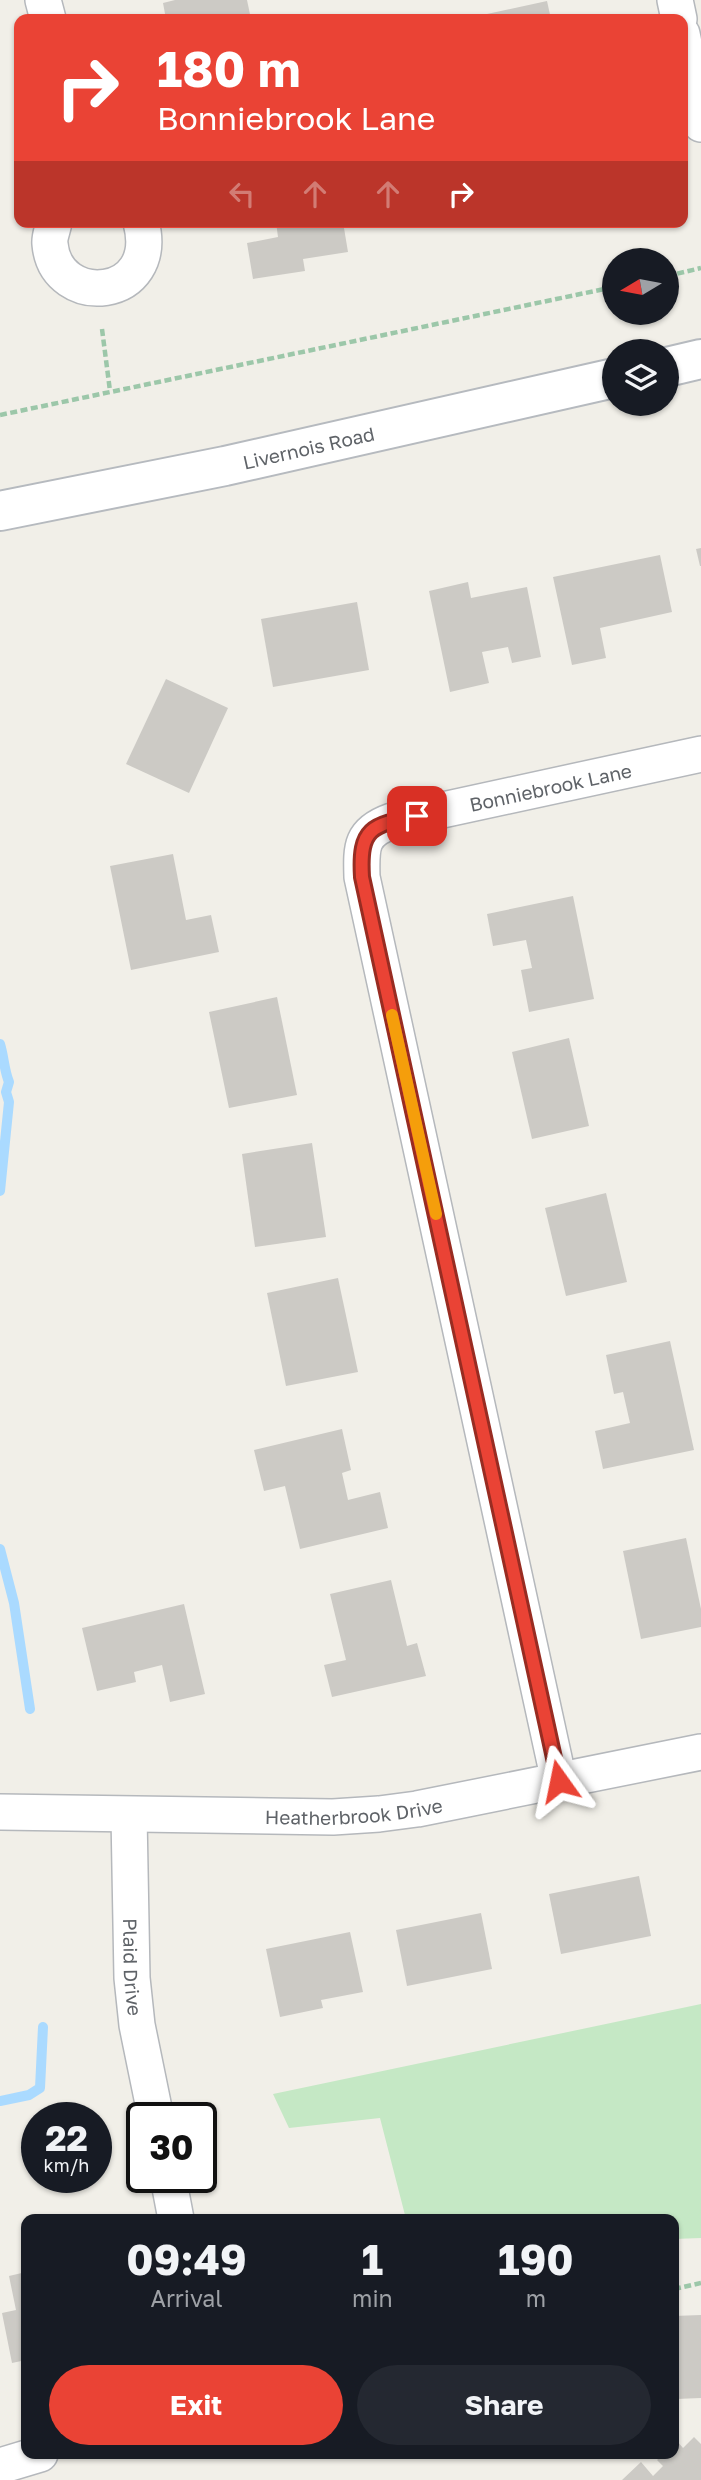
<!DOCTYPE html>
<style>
body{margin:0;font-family:"Golos Text",sans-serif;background:#242831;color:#f1f3f6;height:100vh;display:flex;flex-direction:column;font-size:26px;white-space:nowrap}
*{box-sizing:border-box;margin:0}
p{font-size:23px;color:#9ea1a6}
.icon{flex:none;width:38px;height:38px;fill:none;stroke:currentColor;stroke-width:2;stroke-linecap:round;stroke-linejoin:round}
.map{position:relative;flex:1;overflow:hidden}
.side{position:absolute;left:21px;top:2214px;width:658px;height:245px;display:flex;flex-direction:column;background:#171b24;border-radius:14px;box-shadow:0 2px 5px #0004}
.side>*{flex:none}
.top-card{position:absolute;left:14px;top:14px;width:674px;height:214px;border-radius:14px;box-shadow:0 2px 5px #0004;background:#ea4335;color:#fff;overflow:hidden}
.needle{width:46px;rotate:260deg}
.fabs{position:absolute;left:602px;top:248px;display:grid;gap:14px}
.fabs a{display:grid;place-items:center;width:77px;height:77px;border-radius:50%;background:#171b24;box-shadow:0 2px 5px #0004;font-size:35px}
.speed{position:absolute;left:21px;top:2102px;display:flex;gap:14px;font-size:35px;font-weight:700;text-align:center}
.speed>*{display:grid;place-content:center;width:91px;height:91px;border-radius:50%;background:#171b24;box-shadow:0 2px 5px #0004;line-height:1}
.speed small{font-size:18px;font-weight:400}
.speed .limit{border:4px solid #111;border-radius:10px;background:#fff;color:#111}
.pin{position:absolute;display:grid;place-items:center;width:60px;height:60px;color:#fff;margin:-30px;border-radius:14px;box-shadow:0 4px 10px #0006}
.me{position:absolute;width:77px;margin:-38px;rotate:348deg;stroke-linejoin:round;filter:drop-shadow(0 0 5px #0008)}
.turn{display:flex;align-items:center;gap:24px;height:147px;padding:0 28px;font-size:32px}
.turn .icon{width:91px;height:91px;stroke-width:2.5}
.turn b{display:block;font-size:49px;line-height:60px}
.lanes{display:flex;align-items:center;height:66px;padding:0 28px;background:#0003;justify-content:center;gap:35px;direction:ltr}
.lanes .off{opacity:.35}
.eta{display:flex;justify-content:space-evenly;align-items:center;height:119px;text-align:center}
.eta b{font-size:42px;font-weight:700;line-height:49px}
.button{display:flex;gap:14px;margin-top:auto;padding:14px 28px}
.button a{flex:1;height:80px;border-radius:42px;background:#ea4335;color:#fff;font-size:28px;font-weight:700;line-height:80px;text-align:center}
.button a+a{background:#242831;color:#f1f3f6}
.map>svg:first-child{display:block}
</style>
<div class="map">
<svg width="701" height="2480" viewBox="0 0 701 2480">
<rect width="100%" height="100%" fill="#f1efe8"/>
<path fill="#c5e8c5" d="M701 2004V2238L674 2239V2219H406L380 2118 289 2128 273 2094Z"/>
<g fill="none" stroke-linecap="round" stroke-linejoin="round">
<g stroke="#aadaff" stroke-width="10">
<path d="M0 1044C4 1057 4 1070 9 1082L6 1092 9 1102 0 1191"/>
<path d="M0 1549 14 1603 30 1709"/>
<path d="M0 2101 29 2095 40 2088 43 2027"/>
</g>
</g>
<g fill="#cccac5">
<path d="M175 0H247L251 19H166L163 3Z"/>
<path d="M547 1 551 19H489L487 14Z"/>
<path d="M276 222H343L348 252 303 259 305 271 253 279 247 243 278 237Z"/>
<path d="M701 548V566H700L696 549Z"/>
<path d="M660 555 672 612 600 628 606 658 572 665 553 577Z"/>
<path d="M468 582 471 598 527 587 541 657 512 663 508 647 482 652 489 683 450 692 429 591Z"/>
<path d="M357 602 369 670 273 687 261 619Z"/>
<path d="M166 679 228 708 189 793 126 764Z"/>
<path d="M173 854 186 920 211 915 219 952 131 970 110 866Z"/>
<path d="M573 896 594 999 529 1012 521 970 532 968 526 940 493 946 487 914Z"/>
<path d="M277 997 297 1095 229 1108 209 1012Z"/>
<path d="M569 1038 589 1126 532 1139 512 1052Z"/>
<path d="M312 1143 326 1237 255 1247 242 1154Z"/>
<path d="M606 1193 627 1282 566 1296 545 1208Z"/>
<path d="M338 1278 358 1372 286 1386 267 1293Z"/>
<path d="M670 1341 694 1450 603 1469 595 1431 630 1423 623 1392 614 1394 606 1355Z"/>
<path d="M342 1429 351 1470 342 1473 348 1500 380 1492 388 1528 300 1549 285 1486 264 1491 254 1450Z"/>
<path d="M686 1538 701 1609V1627L641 1639 623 1551Z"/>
<path d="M391 1580 407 1646 417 1643 426 1676 332 1697 324 1665 346 1660 330 1594Z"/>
<path d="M184 1604 205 1694 170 1702 162 1665 134 1672 136 1682 97 1691 82 1628Z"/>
<path d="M639 1876 651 1936 561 1954 549 1894Z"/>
<path d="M481 1913 492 1969 407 1986 396 1930Z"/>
<path d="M350 1932 363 1992 321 2000 323 2008 280 2017 266 1949Z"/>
<path d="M26 2272V2360L12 2363 2 2313 16 2310 9 2276Z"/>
<path d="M701 2315V2398L676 2399 674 2316Z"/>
<path d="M694 2437 701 2444V2480H622L641 2462 653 2476 663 2466 657 2460 663 2454H674V2444L677 2441 683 2448Z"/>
</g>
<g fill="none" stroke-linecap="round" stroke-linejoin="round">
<defs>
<g id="minor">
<path d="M43 0 48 19"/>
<path d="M675 0 679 19"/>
<path d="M682 34 701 124"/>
<path d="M54 222C53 229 49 237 50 244 56 310 162 301 141 222"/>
<path id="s1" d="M559 1781 362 877C361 846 361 832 392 821L701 754"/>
<path id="s2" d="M0 1812 333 1817 379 1814 417 1809 701 1752"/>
<path id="s3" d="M129 1815 132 1978 137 2025 156 2118"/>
<path d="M168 2177 176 2219"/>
<path d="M0 2466 40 2454"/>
</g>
<g id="secondary">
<path d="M667 367 701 359"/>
<path id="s4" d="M0 511 225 466 614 378"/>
</g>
</defs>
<use href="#minor" stroke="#b5b8bc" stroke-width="38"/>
<use href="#secondary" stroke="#b6babf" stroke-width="42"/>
<g stroke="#9cc7a9" stroke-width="4.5" stroke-dasharray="7 3.5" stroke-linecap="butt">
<path d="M667 276 701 268"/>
<path d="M102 329 110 391"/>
<path d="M0 415 614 287"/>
<path d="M674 2289 701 2283"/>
</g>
<use href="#minor" stroke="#fff" stroke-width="35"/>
<use href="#secondary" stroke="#fff" stroke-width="38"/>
</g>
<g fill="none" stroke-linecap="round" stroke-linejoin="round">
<defs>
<path id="route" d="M417 816C372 825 359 827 362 877L559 1781"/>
</defs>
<use href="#route" stroke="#982c22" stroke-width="18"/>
<use href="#route" stroke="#ea4335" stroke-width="12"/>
<path stroke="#f59e0b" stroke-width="12" d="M392 1015 436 1214"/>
</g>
<g text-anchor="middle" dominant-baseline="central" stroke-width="5" stroke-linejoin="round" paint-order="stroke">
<g font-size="19" fill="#5f6368" stroke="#fff">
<text stroke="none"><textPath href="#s4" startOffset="315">Livernois Road</textPath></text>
<text stroke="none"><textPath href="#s1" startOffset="1158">Bonniebrook Lane</textPath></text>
<text stroke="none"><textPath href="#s2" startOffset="354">Heatherbrook Drive</textPath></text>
<text stroke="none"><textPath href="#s3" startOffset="152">Plaid Drive</textPath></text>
</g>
</g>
</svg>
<div class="fabs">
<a><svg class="needle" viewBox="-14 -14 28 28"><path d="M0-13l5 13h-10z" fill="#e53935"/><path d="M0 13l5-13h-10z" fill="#9ea1a6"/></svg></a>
<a><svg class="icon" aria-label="layers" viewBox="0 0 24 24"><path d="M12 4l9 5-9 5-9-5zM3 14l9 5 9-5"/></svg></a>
</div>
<div class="speed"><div>22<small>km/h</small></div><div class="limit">30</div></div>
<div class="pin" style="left:417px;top:816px;background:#d93025"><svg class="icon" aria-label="arrive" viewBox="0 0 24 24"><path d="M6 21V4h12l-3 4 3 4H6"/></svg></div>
<svg class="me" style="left:559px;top:1781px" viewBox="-20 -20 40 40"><path d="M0-17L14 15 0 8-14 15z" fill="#ea4335" stroke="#fff" stroke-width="4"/></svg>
<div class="top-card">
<div class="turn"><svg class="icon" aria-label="right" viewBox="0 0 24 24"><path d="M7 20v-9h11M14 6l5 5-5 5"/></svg><div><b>180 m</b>Bonniebrook Lane</div></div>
<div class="lanes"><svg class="icon off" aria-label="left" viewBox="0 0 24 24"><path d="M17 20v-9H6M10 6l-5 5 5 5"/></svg><svg class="icon off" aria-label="ahead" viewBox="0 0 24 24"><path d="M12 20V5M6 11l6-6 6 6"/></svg><svg class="icon off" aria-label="ahead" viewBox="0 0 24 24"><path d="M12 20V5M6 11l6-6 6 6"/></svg><svg class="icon" aria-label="right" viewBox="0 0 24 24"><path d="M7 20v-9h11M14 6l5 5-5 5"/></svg></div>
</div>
<section class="side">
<div class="eta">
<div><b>09:49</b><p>Arrival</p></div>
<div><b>1</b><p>min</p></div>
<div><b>190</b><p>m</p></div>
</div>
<div class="button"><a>Exit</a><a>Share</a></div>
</section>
</div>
